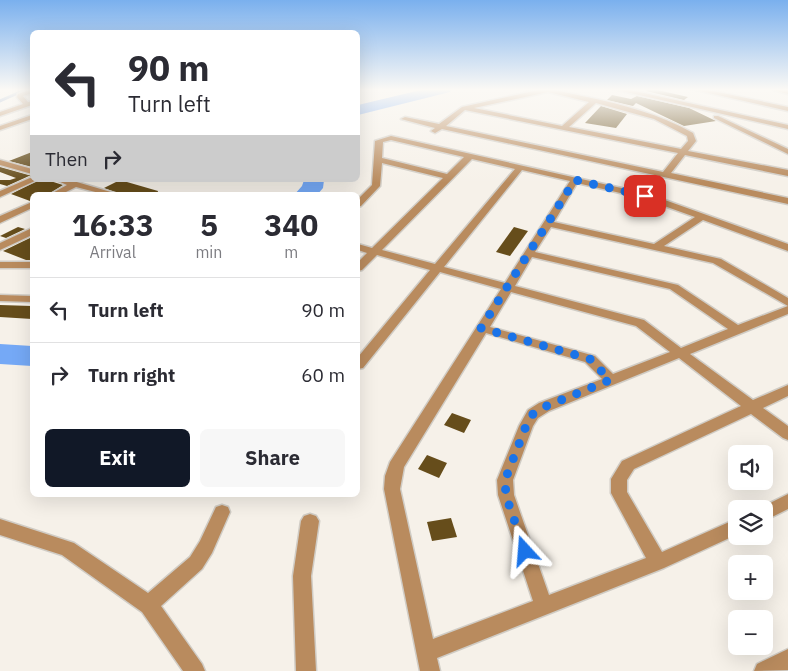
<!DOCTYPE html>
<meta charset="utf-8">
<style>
body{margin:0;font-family:"IBM Plex Sans",sans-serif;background:#f7f7f7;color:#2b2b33;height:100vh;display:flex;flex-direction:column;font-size:19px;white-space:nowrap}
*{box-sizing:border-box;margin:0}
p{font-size:16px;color:#7c7c81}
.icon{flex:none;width:28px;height:28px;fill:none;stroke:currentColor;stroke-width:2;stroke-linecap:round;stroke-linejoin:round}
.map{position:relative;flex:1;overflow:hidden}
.panel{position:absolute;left:30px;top:192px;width:330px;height:305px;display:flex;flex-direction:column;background:#fff;border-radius:8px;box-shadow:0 5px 20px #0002}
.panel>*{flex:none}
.guide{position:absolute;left:30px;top:30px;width:330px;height:152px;border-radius:8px;box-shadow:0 5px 20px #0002;background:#fff;color:#2b2b33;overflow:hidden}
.tools{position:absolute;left:728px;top:445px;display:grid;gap:10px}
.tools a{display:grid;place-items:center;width:45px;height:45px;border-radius:8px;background:#fff;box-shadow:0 5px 20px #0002;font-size:25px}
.pin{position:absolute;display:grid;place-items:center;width:42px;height:42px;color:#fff;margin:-21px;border-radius:10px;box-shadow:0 2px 8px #0006}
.me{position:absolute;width:55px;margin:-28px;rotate:341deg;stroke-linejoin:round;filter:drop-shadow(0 0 4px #0008)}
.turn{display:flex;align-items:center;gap:18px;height:105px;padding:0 15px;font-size:22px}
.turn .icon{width:65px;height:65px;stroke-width:2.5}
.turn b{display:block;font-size:35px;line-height:42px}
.then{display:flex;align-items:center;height:48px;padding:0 15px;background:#0003;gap:10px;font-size:19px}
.eta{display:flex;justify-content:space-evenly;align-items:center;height:85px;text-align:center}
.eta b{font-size:30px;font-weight:700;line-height:35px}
.button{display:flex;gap:10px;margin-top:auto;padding:10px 15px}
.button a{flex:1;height:58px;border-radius:8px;background:#111827;color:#fff;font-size:20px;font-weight:700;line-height:58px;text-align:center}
.button a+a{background:#f7f7f7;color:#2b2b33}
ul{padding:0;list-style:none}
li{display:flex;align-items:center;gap:15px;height:65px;padding:0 15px;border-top:1px solid #e1e1e2}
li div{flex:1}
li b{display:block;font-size:19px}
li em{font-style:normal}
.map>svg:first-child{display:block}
</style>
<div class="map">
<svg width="788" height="671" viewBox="0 0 788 671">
<rect width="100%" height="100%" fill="#f6f1e9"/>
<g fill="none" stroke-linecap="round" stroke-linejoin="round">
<path stroke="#6387bc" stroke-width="3" d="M0 101 27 89"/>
<g fill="#75a9f6" fill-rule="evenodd">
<path d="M425 89H452L450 92 358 115V105Z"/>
<path d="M304 180H324L323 188 317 195H294L302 186Z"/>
<path d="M0 344 32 346V366L0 364Z"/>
</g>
</g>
<g fill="#664d1b">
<path d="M650 89H653L688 97 684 100 646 91Z"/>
<path d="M612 95 631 99 637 96 689 108 716 121 684 126 636 103 633 106 607 100Z"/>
<path d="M601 106 627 114 616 128 585 123Z"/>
<path d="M32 152V167L9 161Z"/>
<path d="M0 167 32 176V177L29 176 7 186 0 184V180H10L16 178 0 172Z"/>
<path d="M39 180H47L63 185 47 195H32V200L30 201 11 194Z"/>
<path d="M120 180 158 191 157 195H123L104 188Z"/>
<path d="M18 227 25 229 6 238 0 236Z"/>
<path d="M514 227 528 231 510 256 496 252Z"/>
<path d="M32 237V260H26L3 251Z"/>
<path d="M0 305 32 306V319L0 317Z"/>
<path d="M452 413 471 420 464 433 444 425Z"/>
<path d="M427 455 447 463 439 478 418 469Z"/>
<path d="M451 518 457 537 432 541 427 522Z"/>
</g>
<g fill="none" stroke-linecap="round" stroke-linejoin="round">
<defs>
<g id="minor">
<path d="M32 89V93L23 96 28 102 32 101V105L0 116V112L23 104 17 97 18 94Z"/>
<path d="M542 89C557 89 571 94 587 97 624 105 659 114 693 133L696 141 688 151 788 170V176L685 155 671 173 788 198V204L442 129 435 133 431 131 435 128 401 119 405 117 439 124 462 107ZM548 92 589 102 562 126 474 108ZM596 103 654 119 687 136 688 141 681 149 569 127ZM465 110 678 153 663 172 446 126Z"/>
<path d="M613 89H626L788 125V129Z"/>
<path d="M691 89H704L788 107V111Z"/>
<path d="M772 89 788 90V94L773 90Z"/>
<path d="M32 115V119L0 130V126Z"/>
<path d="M714 116H718L788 149V154L714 118Z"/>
<path d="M391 136 648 194 788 244V251L703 220 664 246 721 259 788 298V314L690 354 753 400 788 385V396L763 408 788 426V440L783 438 751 414 634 469 627 480V492L662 552 736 519V535L664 568 437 658 440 671H420L384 489 385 476 390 462 501 289 440 272 363 368 358 369V357L430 270 377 255 362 270 358 271V262L367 253 358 250V244L372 248 443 178 382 163 380 186 361 206 358 207V199L372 185 375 141ZM391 140 464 157 447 174 382 158 383 142ZM472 159 515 169 435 264 382 250ZM522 170 570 181 505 283 444 267ZM577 183 642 198 695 217 654 244 554 222ZM551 227 713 263 788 306 738 325 678 285 535 252ZM532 257 670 289 728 329 681 348 644 320 515 286ZM511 292 636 326 670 352 613 374 595 356 490 327ZM486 333 585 362 602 379 539 403 528 410 519 426 497 480 498 495 533 601 433 639 400 489 404 467ZM679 358 741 406 622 461 611 479V493L646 558 549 595 514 495 513 480 533 426 538 418 549 411Z"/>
<path d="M0 160 32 169V174L0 165Z"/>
<path d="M30 178 37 180 0 197V191Z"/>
<path d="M56 180H70L121 195H107L76 187 60 195H49L67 185Z"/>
<path d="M32 202V208L0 223V216Z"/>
<path d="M32 228V235L0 250V243Z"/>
<rect x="0" y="262" width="32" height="6"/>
<path d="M0 295 32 296V302L0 301Z"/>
<path d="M788 494V509L764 521V509H758Z"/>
<path d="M222 505 228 507 230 512 212 553 202 569 161 606 202 664 205 671H183L142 612 62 555 0 535V519L74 543 148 593 190 557 200 541 216 507Z"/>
<path d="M310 514 316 516 319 521 311 576 316 671H296L293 576 301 521 304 516Z"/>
<path d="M788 649V670L754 671 757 664Z"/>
</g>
</defs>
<use href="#minor" stroke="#d0ccc5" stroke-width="3"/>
<use href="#minor" fill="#b98b5e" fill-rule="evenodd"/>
</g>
<linearGradient id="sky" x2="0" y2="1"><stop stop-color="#7ab0ee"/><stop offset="0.49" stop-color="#fbf9f5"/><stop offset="1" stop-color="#fbf9f5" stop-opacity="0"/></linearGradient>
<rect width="788" height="183" fill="url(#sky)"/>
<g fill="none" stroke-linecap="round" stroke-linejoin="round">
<path stroke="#1a73e8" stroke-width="9" stroke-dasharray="0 16.2" d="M525 551 506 496 505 480 526 426 533 414 544 407 610 380 590 359 481 328 575 180 645 196"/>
</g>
</svg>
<div class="tools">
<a><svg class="icon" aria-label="sound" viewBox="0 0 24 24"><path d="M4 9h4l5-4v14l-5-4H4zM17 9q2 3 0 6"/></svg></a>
<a><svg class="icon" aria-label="layers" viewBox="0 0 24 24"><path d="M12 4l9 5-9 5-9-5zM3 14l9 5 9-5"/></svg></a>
<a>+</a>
<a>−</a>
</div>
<div class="pin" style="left:645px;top:196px;background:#d93025"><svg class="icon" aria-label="arrive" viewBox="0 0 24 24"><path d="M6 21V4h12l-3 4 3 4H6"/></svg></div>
<svg class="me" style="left:525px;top:551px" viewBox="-20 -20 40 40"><path d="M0-17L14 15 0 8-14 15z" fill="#1a73e8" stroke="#fff" stroke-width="4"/></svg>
<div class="guide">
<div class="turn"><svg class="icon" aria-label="left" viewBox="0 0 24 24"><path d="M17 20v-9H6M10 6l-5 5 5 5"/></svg><div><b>90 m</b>Turn left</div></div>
<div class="then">Then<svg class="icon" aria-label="right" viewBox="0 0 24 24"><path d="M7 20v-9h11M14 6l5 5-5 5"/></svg></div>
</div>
<section class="panel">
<div class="eta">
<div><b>16:33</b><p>Arrival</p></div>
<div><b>5</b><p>min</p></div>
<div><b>340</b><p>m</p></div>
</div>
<ul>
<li><svg class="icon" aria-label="left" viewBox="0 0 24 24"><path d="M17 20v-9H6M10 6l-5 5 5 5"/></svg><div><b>Turn left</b></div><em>90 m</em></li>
<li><svg class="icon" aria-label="right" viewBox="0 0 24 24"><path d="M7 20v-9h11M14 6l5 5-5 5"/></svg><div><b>Turn right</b></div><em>60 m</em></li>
</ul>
<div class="button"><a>Exit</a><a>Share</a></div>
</section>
</div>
